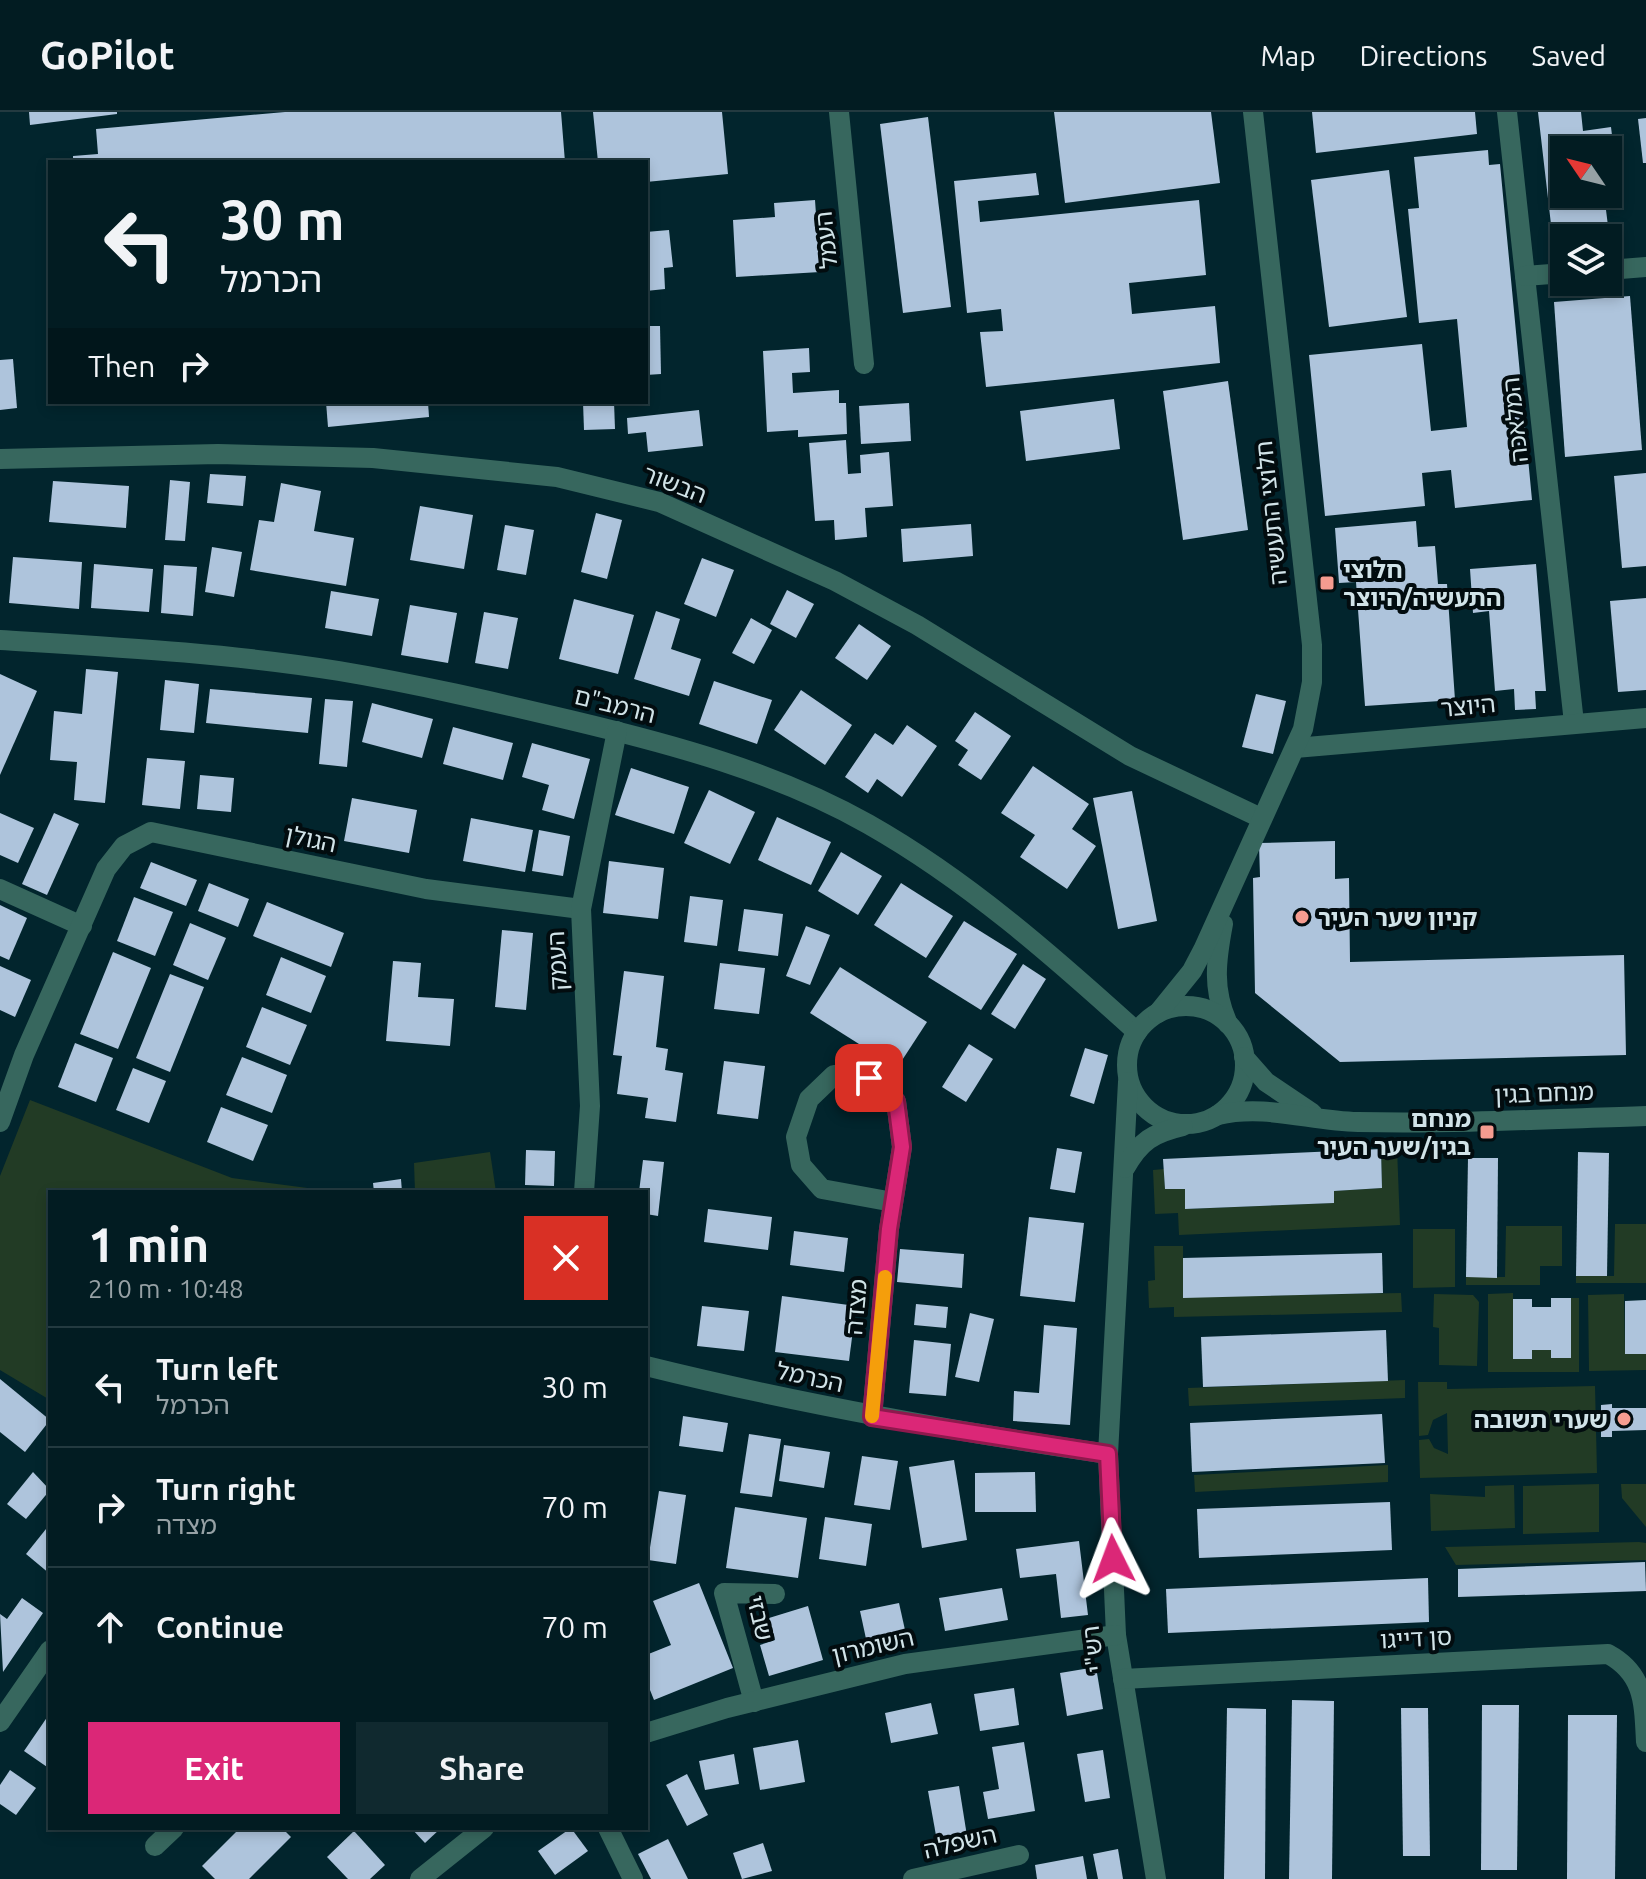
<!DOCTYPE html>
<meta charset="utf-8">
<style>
body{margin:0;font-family:Ubuntu,"Noto Sans Hebrew",sans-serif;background:#10292f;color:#f1f3f6;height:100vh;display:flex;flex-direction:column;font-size:30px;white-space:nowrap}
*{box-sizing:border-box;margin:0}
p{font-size:26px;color:#96a1a5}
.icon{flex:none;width:44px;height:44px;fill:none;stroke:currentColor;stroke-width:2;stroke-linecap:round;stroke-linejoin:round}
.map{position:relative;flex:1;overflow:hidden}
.panel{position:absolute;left:48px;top:1078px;width:600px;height:640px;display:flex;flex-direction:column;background:#021c22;border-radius:0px;box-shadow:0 4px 12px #0003,0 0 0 2px #233a40}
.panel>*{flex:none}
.banner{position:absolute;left:48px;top:48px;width:600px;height:244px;border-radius:0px;box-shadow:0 4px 12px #0003,0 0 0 2px #233a40;background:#021c22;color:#f1f3f6;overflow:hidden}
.needle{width:52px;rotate:305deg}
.buttons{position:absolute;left:1550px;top:24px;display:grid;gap:16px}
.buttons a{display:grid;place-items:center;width:72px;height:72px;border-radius:0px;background:#021c22;box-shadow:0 4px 12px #0003,0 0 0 2px #233a40;font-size:40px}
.pin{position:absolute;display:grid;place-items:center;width:68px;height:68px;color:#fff;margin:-34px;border-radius:16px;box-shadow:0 4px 12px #0006}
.me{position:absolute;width:88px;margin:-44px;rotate:357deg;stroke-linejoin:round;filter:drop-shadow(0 0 6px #0008)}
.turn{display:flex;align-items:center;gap:28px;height:168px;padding:0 40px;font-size:36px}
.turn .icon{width:104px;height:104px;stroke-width:2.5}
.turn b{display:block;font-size:56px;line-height:68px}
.then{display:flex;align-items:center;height:76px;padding:0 40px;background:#0003;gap:16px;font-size:30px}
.round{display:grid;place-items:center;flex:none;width:84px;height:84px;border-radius:0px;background:#10292f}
.headline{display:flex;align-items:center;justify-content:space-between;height:136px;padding:0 40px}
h1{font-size:48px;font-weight:600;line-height:60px}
.primary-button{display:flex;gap:16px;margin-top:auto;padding:16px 40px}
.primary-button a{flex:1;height:92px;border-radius:0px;background:#db2777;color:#fff;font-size:32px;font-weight:600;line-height:92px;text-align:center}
.primary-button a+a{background:#10292f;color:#f1f3f6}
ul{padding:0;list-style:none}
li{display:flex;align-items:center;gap:24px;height:120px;padding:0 40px;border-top:2px solid #233a40}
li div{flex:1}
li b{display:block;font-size:30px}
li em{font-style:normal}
header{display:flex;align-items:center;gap:48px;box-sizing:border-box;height:112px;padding:0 40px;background:#021c22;border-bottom:2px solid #233a40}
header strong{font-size:38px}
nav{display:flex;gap:44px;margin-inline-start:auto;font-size:28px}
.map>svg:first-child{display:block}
</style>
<header>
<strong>GoPilot</strong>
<nav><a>Map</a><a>Directions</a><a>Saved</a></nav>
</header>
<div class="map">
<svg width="1646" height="1767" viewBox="0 0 1646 1767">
<rect width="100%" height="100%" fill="#02252d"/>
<g fill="#223b25">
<path d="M30 988 232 1066 338 1080H50V1288L0 1258V1064Z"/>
<path d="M1397 1036 1400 1113 1179 1123 1178 1101 1155 1102 1153 1058 1164 1057 1165 1077H1185L1186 1097 1334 1091V1079L1382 1076 1381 1037Z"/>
<path d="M490 1040 496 1080H415L414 1051Z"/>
<path d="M1615 1112H1646V1171H1576V1164H1614Z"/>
<path d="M1506 1114H1562V1154H1540V1173H1466V1165H1505Z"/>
<path d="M1413 1117H1455V1175L1413 1176Z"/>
<path d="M1154 1134H1183V1185L1401 1181 1402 1200 1174 1205V1195L1149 1196 1148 1169 1155 1168Z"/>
<path d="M1513 1181V1247H1532V1238H1551L1552 1246H1571V1186H1579V1260H1488V1182Z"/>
<path d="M1434 1182 1473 1183 1479 1190 1477 1254 1439 1253V1216L1433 1215Z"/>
<path d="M1624 1182 1625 1242H1646V1258L1589 1259 1588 1183Z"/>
<path d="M1405 1268V1286L1189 1294 1188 1276Z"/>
<path d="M1418 1270H1447V1277L1595 1274 1597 1361 1420 1366 1419 1328 1429 1327 1434 1336 1448 1342 1447 1301 1433 1308 1428 1323 1419 1324Z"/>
<path d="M1388 1353V1370L1195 1380 1194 1363Z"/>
<path d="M1599 1372V1420L1523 1422V1374Z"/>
<path d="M1621 1372H1646V1415L1622 1386Z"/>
<path d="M1514 1373 1515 1416 1431 1419 1430 1382 1485 1385V1374Z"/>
<path d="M1639 1430 1646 1431V1448L1456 1453 1445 1435Z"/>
</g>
<g fill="#aec4dc">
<path d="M29 0H117V2L30 13Z"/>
<path d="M285 0H561L565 50H73V44L98 42 96 17Z"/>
<path d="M593 0H722L728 62 646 70V50H598Z"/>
<path d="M1054 0H1211L1220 71 1065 91Z"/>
<path d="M1312 0H1475L1477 22 1316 41Z"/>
<path d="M1538 0H1581L1583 19 1611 15 1617 64 1608 66V38H1564V82H1604L1608 114 1552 121Z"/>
<path d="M928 5 951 195 903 201 880 12Z"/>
<path d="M1646 6V51H1643L1638 7Z"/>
<path d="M1488 38 1489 53 1500 52 1532 388 1455 396 1451 358 1422 361 1425 394 1325 404 1309 243 1422 232 1431 319 1467 315 1457 207 1419 211 1408 97 1419 96 1414 45Z"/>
<path d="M1389 58 1407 205 1329 215 1311 68Z"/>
<path d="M1036 61 1039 83 978 89 980 110 1199 88 1206 163 1129 171 1132 202 1215 194 1220 251 986 275 980 220 1003 219 1001 197 967 201 954 69Z"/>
<path d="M815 88 820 160 736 165 733 108 775 105 774 91Z"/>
<path d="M669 118 673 155 664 156 665 177 646 179V120Z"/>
<path d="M1630 184 1642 338 1565 345 1554 190Z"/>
<path d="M646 214H660L661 262 646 263Z"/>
<path d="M809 236 810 260 792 261 793 281 839 278V291H846L847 322 798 325V318L767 320 763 239Z"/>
<path d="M13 247 17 296 0 298V248Z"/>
<path d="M1228 269 1248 418 1183 428 1163 279Z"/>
<path d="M1114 287 1120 337 1026 349 1020 299Z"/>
<path d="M326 290H428L429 305 328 315Z"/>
<path d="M583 290H614L615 317 584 318Z"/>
<path d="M909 291 911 329 861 332 859 294Z"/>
<path d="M699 298 703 334 648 340 646 320 628 322 627 306Z"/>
<path d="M846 328 848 362 861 361 860 343 889 340 893 394 865 396 867 425 835 428 834 408 815 409 809 331Z"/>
<path d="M1646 361V454L1622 456 1614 364Z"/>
<path d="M210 362 246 364 243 394 207 391Z"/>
<path d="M170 368 190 370 185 429 165 428Z"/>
<path d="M53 369 129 374 126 416 49 410Z"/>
<path d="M281 371 321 379 314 419 354 426 346 474 250 458 259 408 274 410Z"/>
<path d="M420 394 473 403 464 457 410 448Z"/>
<path d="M596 401 622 408 607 467 581 460Z"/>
<path d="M1416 409 1418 435 1435 434 1438 472H1447L1455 588 1365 594 1356 470 1339 471 1335 416Z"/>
<path d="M971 412 973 444 903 450 901 417Z"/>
<path d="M505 413 534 418 526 463 497 458Z"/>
<path d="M212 435 242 440 234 485 205 480Z"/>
<path d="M13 445 82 450 79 497 9 491Z"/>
<path d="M702 446 734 458 716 505 684 492Z"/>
<path d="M94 452 153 457 149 500 91 496Z"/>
<path d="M1536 452 1546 579H1535L1536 597 1515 598 1514 577 1495 579 1489 499 1473 501 1470 457Z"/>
<path d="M164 453 197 455 193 504 161 501Z"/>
<path d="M787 478 814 492 796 526 770 512Z"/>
<path d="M331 479 379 487 372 524 325 516Z"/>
<path d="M1646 486V578L1618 580 1610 489Z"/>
<path d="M574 487 634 503 618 562 559 547Z"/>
<path d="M410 493 457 501 448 551 401 543Z"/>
<path d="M656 499 680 507 671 537 701 547 689 584 634 567Z"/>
<path d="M484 500 518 506 508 557 475 551Z"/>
<path d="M751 506 772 518 754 552 732 541Z"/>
<path d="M859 512 891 534 867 568 835 546Z"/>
<path d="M86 557 118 560 105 691 74 688 77 650 50 648 54 599 82 602Z"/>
<path d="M0 562 37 579 0 663Z"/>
<path d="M165 568 199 572 194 621 160 618Z"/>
<path d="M714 569 772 588 757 632 699 612Z"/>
<path d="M210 577 312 586 308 621 206 611Z"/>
<path d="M801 578 852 613 825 653 774 618Z"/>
<path d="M1256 582 1286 589 1273 642 1242 635Z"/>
<path d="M325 587 353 589 347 655 319 652Z"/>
<path d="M372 591 433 607 422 646 362 630Z"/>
<path d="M975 600 1011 624 981 668 958 653 968 638 955 629Z"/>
<path d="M907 613 937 634 902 685 877 667 868 681 845 665 875 621 893 633Z"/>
<path d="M453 615 513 631 503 668 443 652Z"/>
<path d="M532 631 590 647 574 707 542 698 549 673 522 665Z"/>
<path d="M147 646 185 649 180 697 142 693Z"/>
<path d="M1033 654 1089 692 1072 717 1096 734 1067 777 1020 745 1035 723 1001 701Z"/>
<path d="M631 656 689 675 674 722 615 703Z"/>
<path d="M200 663 234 666 231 700 197 697Z"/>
<path d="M709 678 755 700 730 752 684 731Z"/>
<path d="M1132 679 1157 809 1118 817 1093 686Z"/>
<path d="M352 686 417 698 409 741 344 729Z"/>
<path d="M0 701 34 716 18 751 0 743Z"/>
<path d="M54 701 79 712 47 783 22 772Z"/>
<path d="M777 705 831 730 811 773 758 748Z"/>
<path d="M471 706 533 718 525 760 463 749Z"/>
<path d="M539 718 570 724 563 764 532 759Z"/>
<path d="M1335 729V767L1349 766 1350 850 1624 843 1626 943 1340 950 1255 881 1253 766 1260 765 1259 731Z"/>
<path d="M841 740 882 764 858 803 818 779Z"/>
<path d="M609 749 664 756 658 807 603 801Z"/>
<path d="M151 750 197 768 186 794 140 776Z"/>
<path d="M209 771 249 787 238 815 198 799Z"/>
<path d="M901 771 953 804 926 846 874 813Z"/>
<path d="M690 784 723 788 717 834 684 830Z"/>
<path d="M134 785 173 800 155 844 117 829Z"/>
<path d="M267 790 344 821 331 855 253 824Z"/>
<path d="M0 793 27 806 9 848 0 844Z"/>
<path d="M744 797 783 802 778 844 738 839Z"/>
<path d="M964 809 1017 842 981 898 928 865Z"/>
<path d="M190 811 226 826 208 868 173 853Z"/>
<path d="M806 814 830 823 810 873 786 864Z"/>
<path d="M502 818 533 821 526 898 495 895Z"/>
<path d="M113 840 151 856 118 937 80 922Z"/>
<path d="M281 845 326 864 311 901 266 883Z"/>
<path d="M393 849 421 851 418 885 454 887 450 934 386 929Z"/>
<path d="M720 851 765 856 759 902 714 897Z"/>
<path d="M1023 852 1046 867 1015 917 991 902Z"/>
<path d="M0 854 31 868 15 905 0 898Z"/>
<path d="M840 855 927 910 897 956 810 901Z"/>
<path d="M624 859 664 864 656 935 668 937 665 958 683 961 676 1010 645 1006 648 986 617 982 622 944 613 943Z"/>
<path d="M170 862 204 875 170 960 136 946Z"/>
<path d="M262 895 307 913 290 953 246 935Z"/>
<path d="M75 931 113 946 96 990 58 975Z"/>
<path d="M969 932 993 947 966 990 942 975Z"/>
<path d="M1085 936 1108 943 1094 992 1070 984Z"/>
<path d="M242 945 287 963 272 1001 226 983Z"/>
<path d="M724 949 765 954 758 1007 717 1002Z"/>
<path d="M133 956 166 969 149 1011 116 998Z"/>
<path d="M221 995 268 1013 253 1049 207 1030Z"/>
<path d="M1057 1036 1082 1040 1075 1081 1050 1077Z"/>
<path d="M1381 1037 1382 1076 1334 1079V1091L1185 1097V1077H1165L1163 1047Z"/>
<path d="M526 1038 555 1039 554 1074 525 1073Z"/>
<path d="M1578 1040 1609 1041 1607 1164H1576Z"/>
<path d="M1468 1046H1498L1497 1166 1466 1165Z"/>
<path d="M643 1048 664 1050 658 1104 646 1102V1080H639Z"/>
<path d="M401 1067 402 1080H374L373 1071Z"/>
<path d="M708 1097 772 1105 768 1138 704 1130Z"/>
<path d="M1029 1105 1084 1111 1075 1190 1020 1184Z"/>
<path d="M794 1119 848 1126 844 1160 790 1153Z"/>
<path d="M900 1137 964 1142 962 1176 897 1170Z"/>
<path d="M1382 1141 1383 1181 1183 1186V1146Z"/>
<path d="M782 1184 856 1194 849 1249 775 1240Z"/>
<path d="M1551 1186H1571V1246H1551V1238H1532V1247H1513V1187H1532V1195H1551Z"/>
<path d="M1646 1188V1242H1625V1189Z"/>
<path d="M916 1192 948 1195 946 1216 914 1213Z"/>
<path d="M702 1194 749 1199 744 1239 697 1234Z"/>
<path d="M970 1201 994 1207 979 1270 955 1265Z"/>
<path d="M1044 1213 1077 1216 1070 1313 1013 1309 1014 1279 1039 1281Z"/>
<path d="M1386 1218 1388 1269 1203 1275 1201 1225Z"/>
<path d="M914 1228 951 1232 946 1284 909 1281Z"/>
<path d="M0 1267 50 1308 25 1340 0 1320Z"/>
<path d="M1612 1292V1296H1646V1318L1612 1319V1325H1601V1293Z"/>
<path d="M1382 1302 1385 1351 1192 1360 1190 1311Z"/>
<path d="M683 1304 728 1311 723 1340 679 1334Z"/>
<path d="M749 1322 781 1327 772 1385 740 1381Z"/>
<path d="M784 1333 830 1340 824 1376 779 1369Z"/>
<path d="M862 1344 898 1349 890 1398 854 1393Z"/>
<path d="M954 1348 967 1428 922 1436 909 1355Z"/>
<path d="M33 1360 50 1378 26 1407 7 1392Z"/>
<path d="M1035 1360 1036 1400H975V1361Z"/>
<path d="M659 1379 686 1383 676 1452 648 1448Z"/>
<path d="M1390 1390 1392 1438 1199 1446 1197 1397Z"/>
<path d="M735 1395 807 1406 798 1466 726 1456Z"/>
<path d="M825 1405 872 1412 866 1454 819 1447Z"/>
<path d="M50 1412V1462L26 1442Z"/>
<path d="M1079 1429 1088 1503 1061 1506 1056 1462 1020 1466 1016 1437Z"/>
<path d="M1645 1450 1646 1479 1458 1485V1457Z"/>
<path d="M1428 1466 1429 1510 1168 1521 1166 1477Z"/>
<path d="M699 1471 733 1556 654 1588 646 1568V1543L671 1533 653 1489Z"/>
<path d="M1002 1476 1008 1508 945 1519 939 1486Z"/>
<path d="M22 1486 43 1501 3 1560 0 1502 7 1507Z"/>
<path d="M899 1491 907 1527 868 1536 860 1499Z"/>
<path d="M808 1494 823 1548 769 1564 760 1533 775 1528 769 1506Z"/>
<path d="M1096 1555 1103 1597 1067 1604 1060 1561Z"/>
<path d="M1014 1576 1019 1613 980 1619 974 1582Z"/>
<path d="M1292 1588 1334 1589 1332 1767H1289Z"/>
<path d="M931 1591 938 1622 891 1631 885 1601Z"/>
<path d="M1482 1593H1519L1517 1758H1481Z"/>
<path d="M1227 1596 1266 1597 1265 1767H1224Z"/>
<path d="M1401 1596H1428L1430 1744H1403Z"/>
<path d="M50 1601V1657L24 1639Z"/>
<path d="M1568 1603H1617L1615 1767H1567Z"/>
<path d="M798 1628 805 1670 760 1678 753 1636Z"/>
<path d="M1024 1630 1035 1699 988 1707 983 1680 999 1677 992 1635Z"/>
<path d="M1103 1638 1110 1686 1085 1690 1077 1642Z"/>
<path d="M734 1642 739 1672 705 1678 699 1649Z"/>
<path d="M10 1658 36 1676 16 1703 0 1692V1673Z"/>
<path d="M687 1662 708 1703 687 1714 666 1673Z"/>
<path d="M959 1674 967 1724 937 1729 928 1679Z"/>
<path d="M240 1716H282L291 1725 249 1767H215L202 1754Z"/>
<path d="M411 1716H441L425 1731Z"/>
<path d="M571 1716 588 1739 555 1763 538 1739Z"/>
<path d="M354 1719 385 1753 370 1767H348L327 1745Z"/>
<path d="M668 1727 688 1767H651L638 1742Z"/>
<path d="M763 1731 772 1759 742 1767 733 1741Z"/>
<path d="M1118 1737 1123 1767H1098L1093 1742Z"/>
<path d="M1083 1744 1087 1767H1037L1035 1753Z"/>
</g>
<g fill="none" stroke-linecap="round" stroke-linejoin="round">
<g stroke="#37675e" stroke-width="20">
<path d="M839 0 864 252"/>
<path d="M1507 0 1574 611"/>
<path d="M1608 158 1646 155"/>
<path d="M1525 164 1564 161"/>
<path d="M0 347 218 342 373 346 557 365 659 390 835 469 917 513 1130 644 1261 706"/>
<path d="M0 528C113 535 228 541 339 559 417 572 494 590 570 608 671 632 776 660 868 712 967 768 1053 844 1137 920"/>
<path d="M1295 636 1646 606"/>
<path d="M0 777 82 814"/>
<path d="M1223 812C1216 849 1212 877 1228 912"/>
<circle cx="1186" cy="953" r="59"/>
<path d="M1158 901 1192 859 1203 838 1303 617 1312 570V533L1253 0"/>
<path d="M1244 945 1266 970 1312 1001"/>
<path d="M1128 970 1108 1342 1116 1523 1156 1767"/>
<path d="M1218 1003C1266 992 1310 1009 1358 1010 1454 1012 1550 1007 1646 1004"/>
<path d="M0 1010 24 943 106 757 124 734 151 720 426 777 581 797"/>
<path d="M1125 1056C1140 1029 1153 1021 1183 1014"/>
<path d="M584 1080 590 994 581 797 617 619"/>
<path d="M646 1254C799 1292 952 1319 1108 1342"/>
<path d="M872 1305 889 1117 902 1035 896 989 869 966 834 963 809 987 796 1025 801 1053 822 1077 893 1090"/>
<path d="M1123 1567 1608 1542C1645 1562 1644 1592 1646 1630"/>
<path d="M754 1590 724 1481 775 1482"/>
<path d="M0 1610 50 1538"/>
<path d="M646 1621 727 1596 905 1552 1116 1523"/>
<path d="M608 1716 633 1767"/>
<path d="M155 1734 174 1716"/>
<path d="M420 1767 484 1716"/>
<path d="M913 1767 1019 1743"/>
</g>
</g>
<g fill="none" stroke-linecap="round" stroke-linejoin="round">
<defs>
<path id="route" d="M869 966 896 989 902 1035 889 1117 872 1305 1108 1342 1113 1447"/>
</defs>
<use href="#route" stroke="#8e194d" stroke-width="20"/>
<use href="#route" stroke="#db2777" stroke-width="14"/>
<path stroke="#f59e0b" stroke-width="14" d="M872 1304 885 1165"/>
</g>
<g fill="#f59c90" stroke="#020c0f" stroke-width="3">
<rect x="1319" y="463" width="16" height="16" rx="4"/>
<circle cx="1302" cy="805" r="8"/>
<rect x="1479" y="1012" width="16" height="16" rx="4"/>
<circle cx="1624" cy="1307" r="8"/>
</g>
<g text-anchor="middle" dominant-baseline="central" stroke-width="8" stroke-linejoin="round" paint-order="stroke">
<g font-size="24" fill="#d1e3e8" stroke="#020c0f">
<text transform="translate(826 128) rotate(-96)">העמל</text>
<text transform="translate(1515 308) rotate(-96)">המלאכה</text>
<text transform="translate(675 372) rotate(21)">הבשור</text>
<text transform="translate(1271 401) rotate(-96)">חלוצי התעשיה</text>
<text transform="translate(615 593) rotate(14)">הרמב"ם</text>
<text transform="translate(1468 594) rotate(-5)">היוצר</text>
<text transform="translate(311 727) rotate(12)">הגולן</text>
<text transform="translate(557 849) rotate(-93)">העמק</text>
<text transform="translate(1544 981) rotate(-2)">מנחם בגין</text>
<text transform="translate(856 1195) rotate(-85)">מצדה</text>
<text transform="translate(810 1265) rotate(12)">הכרמל</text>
<text transform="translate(760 1506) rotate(77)">שבזי</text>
<text transform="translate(1416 1526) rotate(-3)">סן דייגו</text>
<text transform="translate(873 1534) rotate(-13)">השומרון</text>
<text transform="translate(1093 1537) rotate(-97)">רש"י</text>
<text transform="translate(960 1730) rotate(-13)">השפלה</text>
</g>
<g font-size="24" font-weight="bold" fill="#d1e3e8" stroke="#020c0f" text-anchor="start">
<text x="1343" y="457">חלוצי<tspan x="1343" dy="28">התעשיה/היוצר</tspan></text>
<text x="1318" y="805">קניון שער העיר</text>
<text x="1471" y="1006" text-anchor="end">מנחם<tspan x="1471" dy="28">בגין/שער העיר</tspan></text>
<text x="1608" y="1307" text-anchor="end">שערי תשובה</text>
</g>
</g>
</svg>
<div class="buttons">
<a><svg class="needle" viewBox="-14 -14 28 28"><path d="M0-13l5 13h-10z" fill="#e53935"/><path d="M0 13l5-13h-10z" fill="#96a1a5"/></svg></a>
<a><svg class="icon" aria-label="layers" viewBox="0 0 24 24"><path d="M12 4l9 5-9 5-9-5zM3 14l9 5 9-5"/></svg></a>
</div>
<div class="pin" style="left:869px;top:966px;background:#d93025"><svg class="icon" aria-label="arrive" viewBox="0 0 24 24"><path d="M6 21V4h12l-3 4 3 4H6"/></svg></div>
<svg class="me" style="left:1113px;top:1447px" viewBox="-20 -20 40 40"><path d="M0-17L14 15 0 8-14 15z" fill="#db2777" stroke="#fff" stroke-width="4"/></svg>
<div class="banner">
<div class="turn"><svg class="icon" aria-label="left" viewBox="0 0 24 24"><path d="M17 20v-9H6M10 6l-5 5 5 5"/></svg><div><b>30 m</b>הכרמל</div></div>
<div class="then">Then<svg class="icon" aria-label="right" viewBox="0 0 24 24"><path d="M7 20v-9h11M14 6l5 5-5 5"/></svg></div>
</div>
<section class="panel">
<div class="headline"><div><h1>1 min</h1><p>210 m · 10:48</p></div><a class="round" style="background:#d93025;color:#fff"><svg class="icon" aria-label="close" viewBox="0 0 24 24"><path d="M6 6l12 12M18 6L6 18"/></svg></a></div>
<ul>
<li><svg class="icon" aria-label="left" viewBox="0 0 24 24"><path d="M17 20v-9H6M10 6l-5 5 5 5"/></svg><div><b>Turn left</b><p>הכרמל</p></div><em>30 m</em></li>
<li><svg class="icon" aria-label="right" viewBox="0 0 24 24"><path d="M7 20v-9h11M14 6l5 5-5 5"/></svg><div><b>Turn right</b><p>מצדה</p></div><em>70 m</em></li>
<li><svg class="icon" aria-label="ahead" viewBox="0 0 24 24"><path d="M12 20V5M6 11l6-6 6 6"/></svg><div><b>Continue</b></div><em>70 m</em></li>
</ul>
<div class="primary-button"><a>Exit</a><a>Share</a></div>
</section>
</div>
